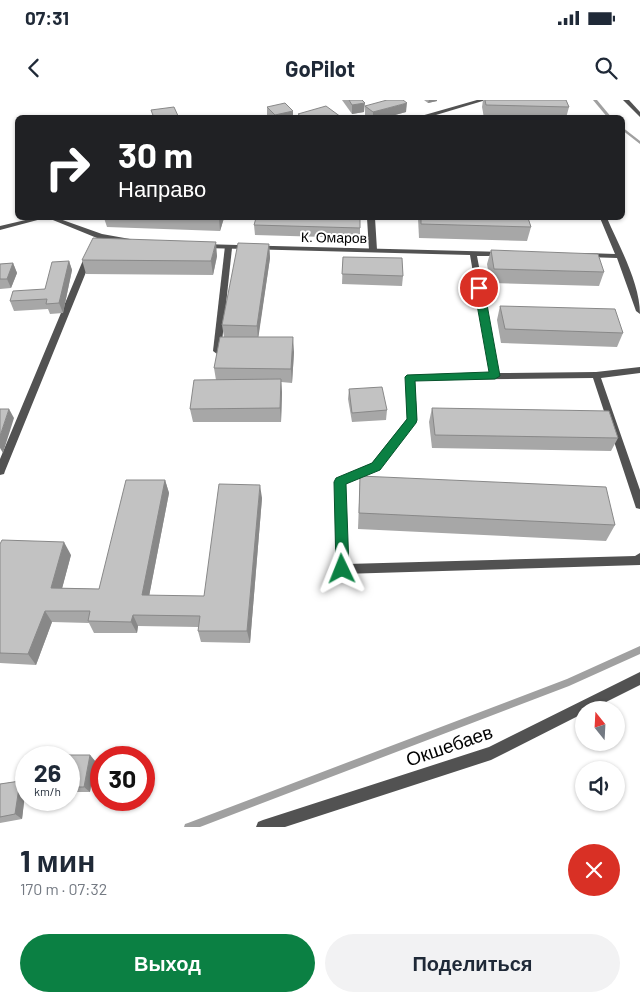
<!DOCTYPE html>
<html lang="ru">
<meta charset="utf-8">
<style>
body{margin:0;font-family:Barlow,sans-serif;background:#f2f2f3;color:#1f2937;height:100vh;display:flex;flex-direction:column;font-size:19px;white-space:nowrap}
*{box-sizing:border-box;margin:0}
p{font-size:16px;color:#747a83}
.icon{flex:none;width:28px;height:28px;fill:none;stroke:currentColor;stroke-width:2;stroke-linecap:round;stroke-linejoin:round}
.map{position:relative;height:727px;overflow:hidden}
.side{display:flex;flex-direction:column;background:#fff;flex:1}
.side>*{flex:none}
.guide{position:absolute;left:15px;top:15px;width:610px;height:105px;border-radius:8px;box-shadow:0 1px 4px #0004;background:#202124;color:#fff;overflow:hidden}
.needle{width:32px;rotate:342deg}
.buttons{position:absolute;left:575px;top:601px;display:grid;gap:10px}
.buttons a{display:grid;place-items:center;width:50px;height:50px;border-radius:50%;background:#fff;box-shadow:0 1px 4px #0004;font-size:25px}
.speed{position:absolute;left:15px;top:646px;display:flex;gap:10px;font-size:25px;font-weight:700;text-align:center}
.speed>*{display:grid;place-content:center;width:65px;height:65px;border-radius:50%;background:#fff;box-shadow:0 1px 4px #0004;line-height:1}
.speed small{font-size:12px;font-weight:400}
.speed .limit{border:8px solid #d22;background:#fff;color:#111}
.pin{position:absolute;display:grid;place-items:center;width:42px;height:42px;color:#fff;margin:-21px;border:2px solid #fff;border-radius:50%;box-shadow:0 1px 5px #0007}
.me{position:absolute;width:55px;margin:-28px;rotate:358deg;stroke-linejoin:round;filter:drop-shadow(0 0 4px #0008)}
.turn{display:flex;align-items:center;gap:18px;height:105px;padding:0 20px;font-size:22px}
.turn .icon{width:65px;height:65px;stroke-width:2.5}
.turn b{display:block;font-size:35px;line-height:42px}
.round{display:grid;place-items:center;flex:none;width:52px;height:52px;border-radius:26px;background:#f2f2f3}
.head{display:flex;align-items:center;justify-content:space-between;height:85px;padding:0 20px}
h1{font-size:30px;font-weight:700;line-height:38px}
.cta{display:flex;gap:10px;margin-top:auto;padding:10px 20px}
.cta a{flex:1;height:58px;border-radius:30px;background:#0b8043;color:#fff;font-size:20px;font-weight:700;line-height:58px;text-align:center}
.cta a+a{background:#f2f2f3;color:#1f2937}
.status{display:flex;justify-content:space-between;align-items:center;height:35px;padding:0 25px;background:#fff;direction:ltr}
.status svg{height:14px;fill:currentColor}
header{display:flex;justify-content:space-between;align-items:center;height:65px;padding:0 20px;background:#fff;font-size:22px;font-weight:700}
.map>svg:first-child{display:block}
</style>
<div class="status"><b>07:31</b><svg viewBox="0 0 49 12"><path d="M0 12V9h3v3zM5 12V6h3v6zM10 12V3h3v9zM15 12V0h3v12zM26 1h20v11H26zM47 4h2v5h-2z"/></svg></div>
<header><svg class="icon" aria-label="back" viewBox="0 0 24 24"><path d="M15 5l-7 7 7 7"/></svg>GoPilot<svg class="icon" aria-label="search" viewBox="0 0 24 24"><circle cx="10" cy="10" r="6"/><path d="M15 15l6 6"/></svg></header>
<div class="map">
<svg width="640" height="727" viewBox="0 0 640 727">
<rect width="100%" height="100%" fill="#fff"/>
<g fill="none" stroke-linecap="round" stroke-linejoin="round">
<g fill="#a0a0a0" fill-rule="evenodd">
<path d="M593 0H597L612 18H608Z"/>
<path d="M622 27 640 41V44L622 30Z"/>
<path d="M640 546V554L569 586 200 727H184L185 724 188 723 567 579Z"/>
</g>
<g fill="#525252" fill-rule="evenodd">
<path d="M623 0H629L640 12V17Z"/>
<path d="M367 118H375L377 150 373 152 369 150Z"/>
<path d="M225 146H228L232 148 221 251 217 254 213 251Z"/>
</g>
<g fill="#525252" fill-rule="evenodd">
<path d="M477 0H486L426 18H414Z"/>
<path d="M34 118H45L0 130V126Z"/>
<path d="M48 118H57L102 134 130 139 134 141 130 143 97 138Z"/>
<path d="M600 118H607C619 146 640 183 640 214L636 211 617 158 586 157 582 155 586 153 615 154Z"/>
<path d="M201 144 505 152V156H477L499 273 596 272 640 267V273L601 278 640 390V409L636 408 635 405 593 278 415 280 417 320 415 322 380 369 345 384 347 464 635 456 640 453V465L342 474 338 472 336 469 335 382 336 379 372 363 407 319 406 277 407 275 490 273 470 155 204 148 200 146Z"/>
<path d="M86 153H89L93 155 5 371 4 374 0 375V359Z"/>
<path d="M640 572V585L590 610H584V613L491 660 285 727H256L258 722 263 720 489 647Z"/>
</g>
</g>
<g fill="#a7a7a7">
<path d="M342 0H362L364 12 352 14Z"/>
<path d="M424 0H437V1L428 3Z"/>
<path d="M483 0H566L569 7 566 18H484L482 7Z"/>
<path d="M365 6 406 12 384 18H368L365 15Z"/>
<path d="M267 7 293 11V18H269L267 16Z"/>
<path d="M104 118H224L220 131 107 127Z"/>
<path d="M360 118V138L255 135 254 125Z"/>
<path d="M418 118H528L531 127 527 141 419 138Z"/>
<path d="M269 144 270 158 258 237 294 252 292 283 281 282 282 293 281 322H193L190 309 216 280 214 268 224 237 222 225Z"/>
<path d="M491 150 604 172 599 186 490 183 487 164Z"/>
<path d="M217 156 213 175 86 174 82 160Z"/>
<path d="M343 157 403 176 402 186 342 184Z"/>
<path d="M69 161 72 170 63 213 50 214 48 209 14 211 10 201 45 189Z"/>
<path d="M13 163 17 173 11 188 0 189V164Z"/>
<path d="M500 206 623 233 617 247 501 243 497 220Z"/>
<path d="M349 289 387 310 386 320 352 322 348 299Z"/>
<path d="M432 308 618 338 611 351 432 348 429 322Z"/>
<path d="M360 376 615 425 606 441 358 429Z"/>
<path d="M165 380 169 393 149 496H204L262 398 250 543 201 542 198 531V527L138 526 137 533H94L89 523 52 522 36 565 0 563V444L71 455 62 488 99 489Z"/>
<path d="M90 655 95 661 90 692H69V658Z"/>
<path d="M20 681 26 686 22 719 0 723V684Z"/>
</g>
<g fill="#888">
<path d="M429 0H437V1L428 3Z"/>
<path d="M365 3 364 12 352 14V5Z"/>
<path d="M407 3 406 12 384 18H373V12Z"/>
<path d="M293 11V18H276L275 15Z"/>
<path d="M219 118H224L220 131Z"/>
<path d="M216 142 217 156 213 175 211 161Z"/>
<path d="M269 144 270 158 258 240 257 226Z"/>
<path d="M69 161 72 170 63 213 59 203Z"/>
<path d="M13 163 17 173 11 188 7 179Z"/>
<path d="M293 237 294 252 292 283 291 269Z"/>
<path d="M281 279 282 293 281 322 280 308Z"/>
<path d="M9 309 14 318 3 353 0 348V336Z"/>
<path d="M165 380 169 393 147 507 142 495Z"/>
<path d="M260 385 262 398 250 543 247 531Z"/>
<path d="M64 442 71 455 59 500 51 488Z"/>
<path d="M45 511 52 522 36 565 28 554Z"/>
<path d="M133 515 138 526 137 533 131 522Z"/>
<path d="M90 655 95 661 90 692 84 687Z"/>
<path d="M20 681 26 686 22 719 15 714Z"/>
</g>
<g fill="#c2c2c2" stroke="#888">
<path d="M349 0H362L365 3 352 5Z"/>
<path d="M387 0H403L407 3 373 12 365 6Z"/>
<path d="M485 0H566L569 7 486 5Z"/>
<path d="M285 3 293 11 275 15 267 7Z"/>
<path d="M326 6 341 17 303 18 298 14Z"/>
<path d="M174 7 179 18H154L151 10Z"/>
<path d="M256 118H360V128L254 125Z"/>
<path d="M421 118H528L531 127 421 124Z"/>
<path d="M93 138 216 142 211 161 82 160Z"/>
<path d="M238 143 269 144 257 226 222 225Z"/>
<path d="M491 150 598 154 604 172 494 169Z"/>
<path d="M343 157 402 158 403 176 342 174Z"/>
<path d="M69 161 59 203 46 204 47 199 10 201 13 191 45 189 52 162Z"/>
<path d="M13 163 7 179H0V164Z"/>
<path d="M500 206 615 209 623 233 505 229Z"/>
<path d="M220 237H293L291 269 214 268Z"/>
<path d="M281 279 280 308 190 309 194 280Z"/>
<path d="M382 287 387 310 352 313 349 289Z"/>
<path d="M432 308 609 311 618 338 435 335Z"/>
<path d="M0 309H9L0 336Z"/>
<path d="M360 376 606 387 615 425 359 413Z"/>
<path d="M126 380H165L142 495 204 496 219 384 260 385 247 531H198L200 516 133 515 131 522 88 521 90 511H45L28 554 0 553V444L2 440 64 442 51 488 99 489Z"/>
<path d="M50 655H90L84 687H69V658H50Z"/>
<path d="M20 681 15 714 0 717V684Z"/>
</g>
<path fill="#0b8043" stroke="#07532c" d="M479 185 484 188 500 276 495 279 415 281 417 320 416 323 380 370 346 384 349 469 347 473 342 475 338 473 336 469 334 382 336 378 372 363 407 319 405 277 407 275 489 272 474 188Z"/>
<g text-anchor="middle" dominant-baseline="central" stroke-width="4" stroke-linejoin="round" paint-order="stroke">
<g font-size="14" fill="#000" stroke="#fff">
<text transform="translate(334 137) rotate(1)">К. Омаров</text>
</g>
<g font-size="19" fill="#000" stroke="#fff">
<text transform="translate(449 645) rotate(-19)">Окшебаев</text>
</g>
</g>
</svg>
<div class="buttons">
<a><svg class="needle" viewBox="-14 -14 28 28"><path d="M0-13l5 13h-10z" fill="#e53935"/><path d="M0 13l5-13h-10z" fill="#747a83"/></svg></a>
<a><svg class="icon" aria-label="sound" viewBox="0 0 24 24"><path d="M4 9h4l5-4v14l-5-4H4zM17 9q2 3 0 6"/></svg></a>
</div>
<div class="speed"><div>26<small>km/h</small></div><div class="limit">30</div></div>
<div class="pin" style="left:479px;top:188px;background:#d93025"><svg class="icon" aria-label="arrive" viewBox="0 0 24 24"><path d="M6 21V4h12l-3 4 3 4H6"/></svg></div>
<svg class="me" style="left:342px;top:469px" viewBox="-20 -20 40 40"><path d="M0-17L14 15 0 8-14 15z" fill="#0b8043" stroke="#fff" stroke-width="4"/></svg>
<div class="guide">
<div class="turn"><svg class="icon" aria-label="right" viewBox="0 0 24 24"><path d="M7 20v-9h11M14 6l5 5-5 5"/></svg><div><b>30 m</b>Направо</div></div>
</div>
</div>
<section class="side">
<div class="head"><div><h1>1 мин</h1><p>170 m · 07:32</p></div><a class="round" style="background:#d93025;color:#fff"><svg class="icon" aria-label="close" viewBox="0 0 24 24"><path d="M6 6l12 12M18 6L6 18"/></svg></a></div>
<div class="cta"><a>Выход</a><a>Поделиться</a></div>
</section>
